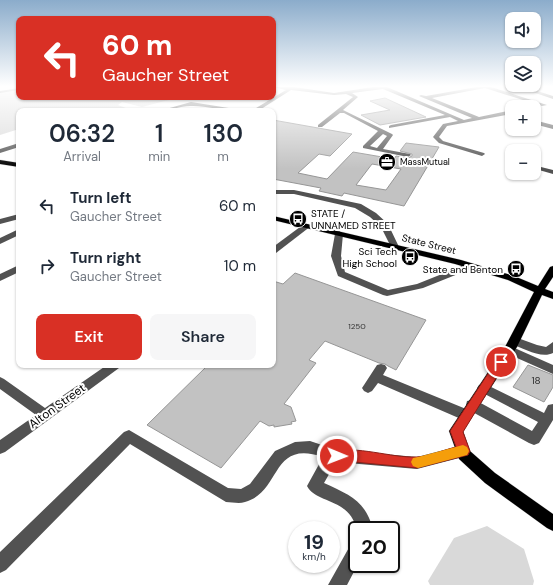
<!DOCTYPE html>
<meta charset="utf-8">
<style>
body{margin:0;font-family:"DM Sans",sans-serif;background:#f6f6f7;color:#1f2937;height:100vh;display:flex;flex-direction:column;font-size:15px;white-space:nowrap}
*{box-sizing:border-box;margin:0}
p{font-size:13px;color:#747a83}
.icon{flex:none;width:22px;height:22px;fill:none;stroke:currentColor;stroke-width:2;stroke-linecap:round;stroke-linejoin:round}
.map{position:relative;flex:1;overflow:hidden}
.drawer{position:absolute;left:16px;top:108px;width:260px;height:260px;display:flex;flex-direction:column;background:#fff;border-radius:8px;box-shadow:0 1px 3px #0004}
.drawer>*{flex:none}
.banner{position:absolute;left:16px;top:16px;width:260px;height:84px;border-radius:8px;box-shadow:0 1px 3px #0004;background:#d93025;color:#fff;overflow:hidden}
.controls{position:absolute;left:505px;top:12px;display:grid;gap:8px}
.controls a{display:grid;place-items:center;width:36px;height:36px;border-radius:8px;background:#fff;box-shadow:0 1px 3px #0004;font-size:20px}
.speed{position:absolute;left:288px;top:521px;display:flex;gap:8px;font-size:20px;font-weight:700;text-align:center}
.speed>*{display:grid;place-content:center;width:52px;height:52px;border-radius:50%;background:#fff;box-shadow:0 1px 3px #0004;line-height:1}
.speed small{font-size:10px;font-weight:400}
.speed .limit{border:2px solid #111;border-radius:6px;background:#fff;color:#111}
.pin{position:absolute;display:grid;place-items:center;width:34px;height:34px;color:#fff;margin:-17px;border:2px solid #fff;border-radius:50%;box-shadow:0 1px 4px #0007}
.me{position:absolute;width:44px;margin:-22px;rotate:91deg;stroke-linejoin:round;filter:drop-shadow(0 0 3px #0008)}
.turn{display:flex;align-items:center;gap:14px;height:84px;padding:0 20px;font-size:18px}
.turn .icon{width:52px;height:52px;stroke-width:2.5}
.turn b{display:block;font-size:28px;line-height:34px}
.eta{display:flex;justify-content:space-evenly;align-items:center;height:68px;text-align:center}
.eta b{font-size:24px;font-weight:600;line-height:28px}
.primary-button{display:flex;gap:8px;margin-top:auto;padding:8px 20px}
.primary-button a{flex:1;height:46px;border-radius:8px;background:#d93025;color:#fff;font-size:16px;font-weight:600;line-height:46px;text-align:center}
.primary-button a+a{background:#f6f6f7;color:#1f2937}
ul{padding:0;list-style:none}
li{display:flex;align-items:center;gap:12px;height:60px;padding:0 20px}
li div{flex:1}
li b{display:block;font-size:15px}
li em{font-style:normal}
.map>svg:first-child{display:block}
</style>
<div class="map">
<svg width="553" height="585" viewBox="0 0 553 585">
<rect width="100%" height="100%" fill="#fff"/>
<g fill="#d9d9d9">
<path d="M19 90V97H180L142 107 122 102 118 105 131 110 19 111V129L0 135V93Z"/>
<path d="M487 526 524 549 534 581 533 585H430L428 581 454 538Z"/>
</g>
<g fill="#c2c2c2" stroke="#969696" fill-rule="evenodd">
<path d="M385 98 426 117 380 125 361 115 390 110 370 101Z"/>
<path d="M273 120 352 134 330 156 319 154 298 173 327 179 353 152 394 159 396 156 408 158 412 156V154L400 151 406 143 439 147 404 206 344 193 342 196 319 191 321 188 273 179ZM372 164 401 169 386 190 356 185Z"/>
<path d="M295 273 426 320 396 370 388 366 385 364 379 363 325 341 309 360 316 363 284 404 291 407 296 421 291 422 292 424 274 427V425L269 426 260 421 221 468 147 425 208 365H273V281L283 284Z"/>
<path d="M528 365 553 375V387L544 402 513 387Z"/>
</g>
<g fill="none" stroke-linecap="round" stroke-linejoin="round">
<defs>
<g id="major">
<path d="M0 160 19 163V167L0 164Z"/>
<path d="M273 216 461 260 514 276 538 286 550 267 553 266V277L545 289 553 292V299L542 295 517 347 463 431 470 451 495 473 553 514V531L547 528 485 483 459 459 449 431 506 345 534 292 508 280 455 264 273 220Z"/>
</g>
</defs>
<use href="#major" stroke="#dbdbdb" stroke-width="1"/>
<g fill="#525252" fill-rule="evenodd">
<path d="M273 87H294L334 93 373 87H387L464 120 472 118 419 96 421 95 426 96 477 87H491L547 105 542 106 485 88 432 98 479 117 512 110V114L447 126 439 137 443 141 484 153 485 154 482 156 439 143 433 137 443 124 458 121 450 117 389 128V126L391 125 445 115 383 89 352 93 358 97 343 110 392 134 393 135 383 149 410 154 411 155 408 157 363 148V146L378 131 344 113H340L322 127H318V125L353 97 346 94 334 95 291 90 258 111H251L286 90ZM383 134 387 136 377 148 370 146Z"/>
<path d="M518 87H525L553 96V99Z"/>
<path d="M19 88V90L0 93V91Z"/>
<path d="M191 102 235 109 238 111C223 111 203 105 190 106 180 106 170 111 159 111Z"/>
<path d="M534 120 553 125V129L534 124Z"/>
<path d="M19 143V147L0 153V149Z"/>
<path d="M541 167 553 170V174L539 170V168Z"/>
<path d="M273 190H294L361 204 376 213 388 224 399 247 395 250 392 249 381 227 370 217 355 208 294 194H273Z"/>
<path d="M19 214V219L0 224V219Z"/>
<path d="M304 224H307L311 226 276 253 273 254V247Z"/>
<path d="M19 229V235L0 244V238Z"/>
<path d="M339 231 343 234 341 256 345 272 388 290 417 284 467 264H473L475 266 473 268 423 288 387 296 383 295 338 276 331 256 335 234Z"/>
<path d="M19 265V272L0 281V274Z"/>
<path d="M515 337 537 345 546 347 553 342V353C541 359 523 348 511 344L509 341 511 338Z"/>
<path d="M510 346 553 365V374L506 353 504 350 506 347Z"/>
<path d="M381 364 385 365 387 368 383 375 471 411 473 415 471 419 466 420 461 419 378 383 372 391 368 393 364 391 362 388 364 385 377 365Z"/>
<path d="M107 365H121L119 368 5 452 0 454V440L36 415 0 389V377L4 379 45 408Z"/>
<path d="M483 383 544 413 548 405 553 404V420L539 443 534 445 529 443 467 409 466 405 467 401 472 400 477 401 532 431 538 422 479 391 477 388 479 385Z"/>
<path d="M129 430 228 488 241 489 250 484 275 451 295 442 310 441 337 450 417 457 463 445 468 447 470 451 468 455 463 457 417 469 336 462 324 483C350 495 366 501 373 530H357C349 497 316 504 307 486L323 457C270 439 282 492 245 502 239 504 232 502 226 502L130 444 6 570 0 573V552L124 432Z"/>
<path d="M357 542V564H358L347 585H328L351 544Z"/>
</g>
<use href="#major" fill="#000" fill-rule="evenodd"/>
</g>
<linearGradient id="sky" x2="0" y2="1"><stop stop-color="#8baccb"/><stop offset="0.51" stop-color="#fff"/><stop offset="1" stop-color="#fff" stop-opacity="0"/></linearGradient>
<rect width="553" height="169" fill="url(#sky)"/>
<path fill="#d93025" stroke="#8d1f18" d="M501 359 505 360 506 362 463 432 470 451 468 455 417 468 333 460 331 456 333 452C355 445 392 458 416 457 429 457 443 450 456 447L450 431 452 428 497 360Z"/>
<path fill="#f59e0b" d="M463 445 467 447 469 451 467 455 418 468 413 466 411 462 413 458 418 457Z"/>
<defs>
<symbol id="office-disc" viewBox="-11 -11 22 22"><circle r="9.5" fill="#000" stroke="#fff"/><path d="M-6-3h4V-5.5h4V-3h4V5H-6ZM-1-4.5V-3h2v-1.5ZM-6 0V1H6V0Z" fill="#fff"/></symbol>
<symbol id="bus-disc" viewBox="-11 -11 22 22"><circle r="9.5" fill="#000" stroke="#fff"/><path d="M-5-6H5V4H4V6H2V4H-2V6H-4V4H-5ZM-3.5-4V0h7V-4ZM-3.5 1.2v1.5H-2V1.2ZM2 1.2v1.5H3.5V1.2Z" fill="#fff"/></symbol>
</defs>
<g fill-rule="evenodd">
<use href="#office-disc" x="377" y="152" width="20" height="20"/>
<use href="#bus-disc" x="288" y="209" width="20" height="20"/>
<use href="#bus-disc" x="400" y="247" width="20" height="20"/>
<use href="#bus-disc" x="506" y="259" width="20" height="20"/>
</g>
<g text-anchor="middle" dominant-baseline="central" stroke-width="4" stroke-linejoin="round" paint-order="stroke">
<g font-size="8" fill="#303030">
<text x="357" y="326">1250</text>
</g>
<g font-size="9" fill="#000" stroke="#fff" text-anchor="start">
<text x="400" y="162">MassMutual</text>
</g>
<g font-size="10" fill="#000" stroke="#fff" text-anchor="end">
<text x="311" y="213" text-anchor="start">STATE /<tspan x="311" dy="12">UNNAMED STREET</tspan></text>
<text x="397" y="251">Sci Tech<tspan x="397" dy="12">High School</tspan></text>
<text x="503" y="269">State and Benton</text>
</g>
<g font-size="10" fill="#000" stroke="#fff">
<text transform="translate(429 244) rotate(14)">State Street</text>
</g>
<g font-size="10" fill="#303030">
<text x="536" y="380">18</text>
</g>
<g font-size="12" fill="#000" stroke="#fff">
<text transform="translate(57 406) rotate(-36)">Alton Street</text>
</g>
</g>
</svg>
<div class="controls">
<a><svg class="icon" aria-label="sound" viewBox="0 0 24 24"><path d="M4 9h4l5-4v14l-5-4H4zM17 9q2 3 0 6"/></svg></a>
<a><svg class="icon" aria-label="layers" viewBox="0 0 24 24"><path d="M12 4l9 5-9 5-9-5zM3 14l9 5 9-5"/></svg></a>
<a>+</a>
<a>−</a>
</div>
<div class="speed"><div>19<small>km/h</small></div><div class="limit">20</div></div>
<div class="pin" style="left:501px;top:362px;background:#d93025"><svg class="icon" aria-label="arrive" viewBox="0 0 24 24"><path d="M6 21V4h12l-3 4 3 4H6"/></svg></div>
<svg class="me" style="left:337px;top:456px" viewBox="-20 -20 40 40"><circle r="17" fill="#d93025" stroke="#fff" stroke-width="3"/><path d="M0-11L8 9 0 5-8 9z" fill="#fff"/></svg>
<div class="banner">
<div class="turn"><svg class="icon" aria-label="left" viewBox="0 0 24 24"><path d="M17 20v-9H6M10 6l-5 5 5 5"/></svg><div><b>60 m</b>Gaucher Street</div></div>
</div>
<section class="drawer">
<div class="eta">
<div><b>06:32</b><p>Arrival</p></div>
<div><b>1</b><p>min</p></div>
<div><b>130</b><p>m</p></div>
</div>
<ul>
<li><svg class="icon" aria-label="left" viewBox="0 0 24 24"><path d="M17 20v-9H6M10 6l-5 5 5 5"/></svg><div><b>Turn left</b><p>Gaucher Street</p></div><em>60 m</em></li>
<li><svg class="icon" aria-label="right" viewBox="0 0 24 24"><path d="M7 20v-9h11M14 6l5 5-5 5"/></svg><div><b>Turn right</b><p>Gaucher Street</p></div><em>10 m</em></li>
</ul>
<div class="primary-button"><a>Exit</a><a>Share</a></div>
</section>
</div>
